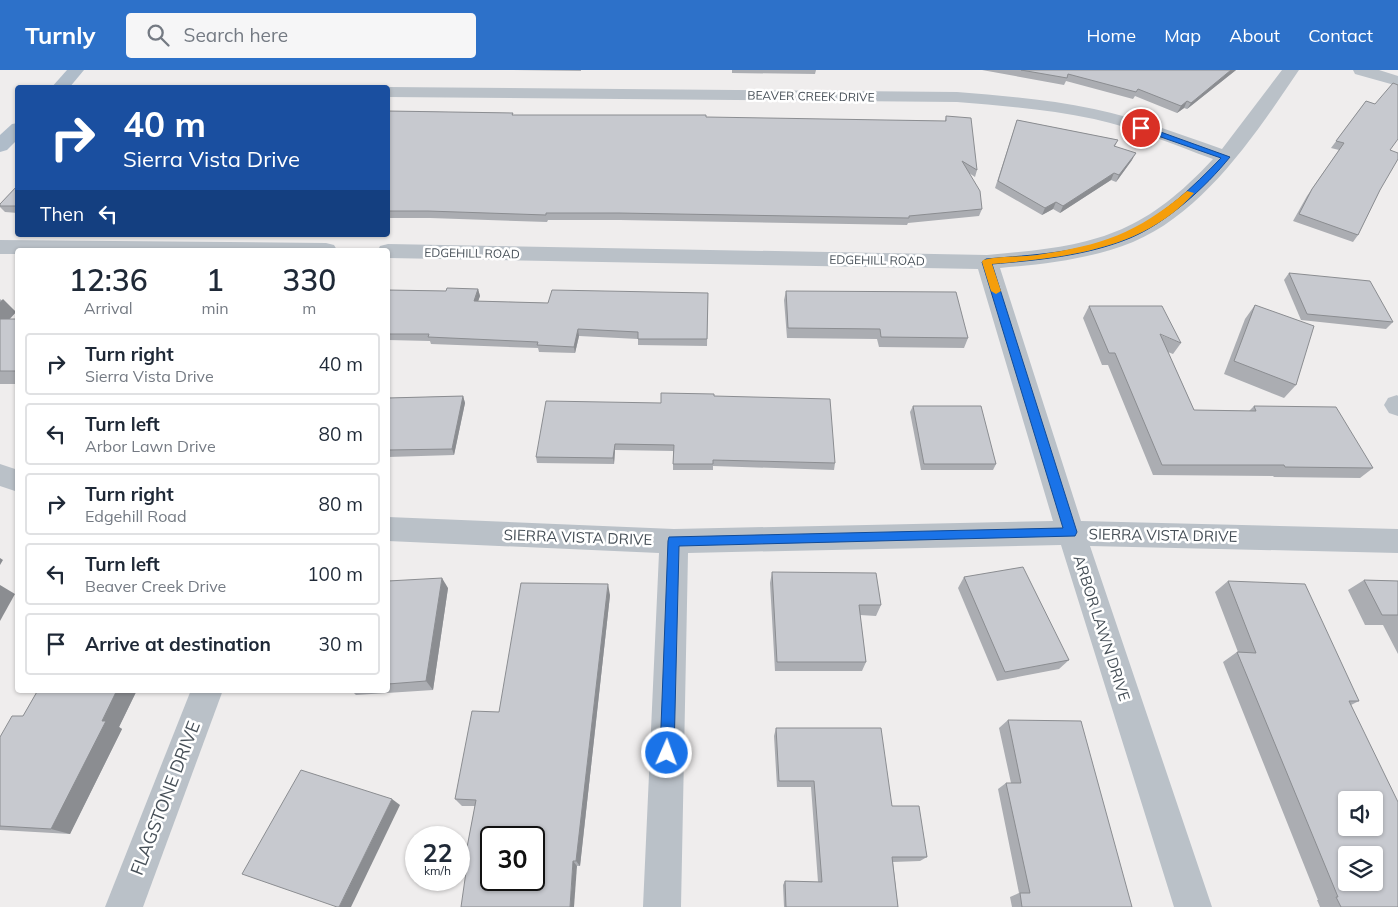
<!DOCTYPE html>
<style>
body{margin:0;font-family:Mulish,sans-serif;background:#f6f6f7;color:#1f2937;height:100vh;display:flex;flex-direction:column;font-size:19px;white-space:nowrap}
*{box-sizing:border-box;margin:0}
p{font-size:16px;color:#747a83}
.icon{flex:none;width:28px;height:28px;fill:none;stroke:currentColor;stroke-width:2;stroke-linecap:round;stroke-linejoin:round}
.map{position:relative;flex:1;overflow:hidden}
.details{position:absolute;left:15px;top:178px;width:375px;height:445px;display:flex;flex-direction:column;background:#fff;border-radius:5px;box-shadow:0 1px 4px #0004}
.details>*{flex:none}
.hud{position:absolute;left:15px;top:15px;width:375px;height:152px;border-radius:5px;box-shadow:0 1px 4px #0004;background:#1a4fa0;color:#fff;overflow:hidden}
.tools{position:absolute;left:1338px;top:721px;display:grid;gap:10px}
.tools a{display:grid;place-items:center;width:45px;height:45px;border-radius:5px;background:#fff;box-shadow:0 1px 4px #0004;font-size:25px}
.speed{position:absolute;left:405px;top:756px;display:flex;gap:10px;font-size:25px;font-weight:700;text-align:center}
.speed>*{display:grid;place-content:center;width:65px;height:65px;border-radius:50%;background:#fff;box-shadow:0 1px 4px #0004;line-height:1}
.speed small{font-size:12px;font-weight:400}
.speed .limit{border:2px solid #111;border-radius:8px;background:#fff;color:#111}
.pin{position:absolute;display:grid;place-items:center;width:42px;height:42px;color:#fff;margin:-21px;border:2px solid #fff;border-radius:50%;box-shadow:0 1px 5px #0007}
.me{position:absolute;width:55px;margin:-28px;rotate:2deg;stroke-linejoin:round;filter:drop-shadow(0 0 4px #0008)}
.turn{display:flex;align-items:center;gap:18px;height:105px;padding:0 25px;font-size:22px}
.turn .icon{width:65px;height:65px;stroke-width:2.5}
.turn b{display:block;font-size:35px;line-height:42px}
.then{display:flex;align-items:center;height:48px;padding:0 25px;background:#0003;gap:10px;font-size:19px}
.eta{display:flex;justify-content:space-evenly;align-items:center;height:85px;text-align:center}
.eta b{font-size:30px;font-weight:600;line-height:35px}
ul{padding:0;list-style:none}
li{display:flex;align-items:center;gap:15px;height:62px;margin:0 10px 8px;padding:0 15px;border:2px solid #e0e1e3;border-radius:5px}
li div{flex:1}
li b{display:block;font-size:19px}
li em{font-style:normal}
header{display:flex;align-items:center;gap:30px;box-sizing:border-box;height:70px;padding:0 25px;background:#2d71c9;color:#fff}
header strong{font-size:24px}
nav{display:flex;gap:28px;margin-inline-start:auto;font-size:18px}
.search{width:350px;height:45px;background:#f6f6f7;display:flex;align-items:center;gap:12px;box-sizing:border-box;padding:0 18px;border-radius:5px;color:#747a83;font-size:19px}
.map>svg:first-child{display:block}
</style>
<header>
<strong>Turnly</strong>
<div class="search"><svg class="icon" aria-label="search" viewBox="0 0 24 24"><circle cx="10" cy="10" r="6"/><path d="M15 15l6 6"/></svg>Search here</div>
<nav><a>Home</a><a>Map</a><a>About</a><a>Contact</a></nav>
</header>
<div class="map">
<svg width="1398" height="837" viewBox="0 0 1398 837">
<rect width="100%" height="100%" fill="#efeded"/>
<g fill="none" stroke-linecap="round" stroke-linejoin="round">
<g fill="#bac1c8" fill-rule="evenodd">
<path d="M1282 0H1299C1257 62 1205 142 1133 172 1091 189 1045 194 1000 198L1081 451 1398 459V483L1090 476 1212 837H1174L1061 475 688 483 681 837H643L659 483 388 471V447L674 459 1053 451 978 199 388 188V180H378L380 176 388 174 987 185C1091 176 1140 168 1213 89 1174 75 1135 58 1094 49 1049 39 1003 36 957 32L388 27V18H385L388 17 957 22C1003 26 1049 29 1094 39 1138 48 1179 64 1222 79Z"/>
<path d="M1353 0H1379L1398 6V16L1355 4Z"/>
<path d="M0 170 326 173 334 175 337 180H18V184H0Z"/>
<path d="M1397 325 1398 326V346L1389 343 1384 335 1388 328Z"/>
<path d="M0 394 18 400V422L0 416Z"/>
<path d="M191 620H223L143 837H105Z"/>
</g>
<g fill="#afbcc9" fill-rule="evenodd">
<path d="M67 0H84L69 18H51Z"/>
<path d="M18 53V69L7 80 0 82V65L12 54Z"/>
</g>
</g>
<g fill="#abadb2">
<path d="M513 0H581V1Z"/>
<path d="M732 0H816L815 4 732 3Z"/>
<path d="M982 0H1236L1187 39 1184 38 1177 43 1135 26 1133 29 1066 11 1064 15Z"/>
<path d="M1366 31 1375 34 1390 80 1380 120 1358 165 1353 172 1293 151 1307 126 1339 80 1331 78Z"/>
<path d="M388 41 513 43V45L945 51 946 46 977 100 975 107 969 103 982 139 979 146 908 153 907 155 620 150H548L547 152 430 148H388Z"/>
<path d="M1017 50 1118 70 1115 76 1132 90 1116 112 1111 110 1060 143 1053 139 1042 145 995 118Z"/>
<path d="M18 115V143L5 142 0 137V134Z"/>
<path d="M1289 203 1393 252 1386 259 1301 250 1284 210Z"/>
<path d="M478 219 480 226 478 231 548 233 708 223 707 276 638 275V269L579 266 575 283 539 282 538 278 431 274 430 271 388 270V220L446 221Z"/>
<path d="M786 221 968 268 964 278 879 277 877 269 787 268 784 230Z"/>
<path d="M0 229 16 242 10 249H18V314H0Z"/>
<path d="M1255 235 1296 315 1284 328 1224 304 1245 249Z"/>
<path d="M1089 236 1181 273 1173 284 1168 282 1194 340 1249 341 1254 336 1373 398 1360 408 1274 407 1273 406 1153 405 1108 295H1102L1083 248Z"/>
<path d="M463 326 465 333 454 385 388 387V328Z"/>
<path d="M714 326 835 393 834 400 713 396V400H673V381L615 380 614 394 537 393 536 387 661 333Z"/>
<path d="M913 336 996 394 993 400H921L910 342Z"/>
<path d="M772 502 881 535 876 546 860 545 866 592 862 601H775L770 513Z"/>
<path d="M964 507 1069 590 1059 599 997 611 958 518Z"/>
<path d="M1364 510 1398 511V584L1383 555H1365L1348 520Z"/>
<path d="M388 511 448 518 433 620 356 625 351 620H388Z"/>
<path d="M1228 511 1359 631 1351 635 1398 837H1320L1317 830H1318L1223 592 1237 582H1238L1215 522Z"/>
<path d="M610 525 580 796 467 790 465 788 475 736H462L455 729 499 642Z"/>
<path d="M38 620H137L119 657 122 659 70 764 0 760V667L23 646Z"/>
<path d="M1008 650 1132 837H1012L1010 827 1019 823 998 719 1006 713H1011L999 658Z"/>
<path d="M776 658 892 736 927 787 920 791 893 792 898 837H784L783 815 785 811 818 812 811 717H777L774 666Z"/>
</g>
<g fill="#8b8d91">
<path d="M1231 0H1236L1187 39 1191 33Z"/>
<path d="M1187 31 1184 38 1177 43 1181 36Z"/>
<path d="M1136 83 1132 90 1116 112 1119 105Z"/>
<path d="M1114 103 1111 110 1060 143 1063 136Z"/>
<path d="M1056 132 1053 139 1042 145 1045 138Z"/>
<path d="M478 219 480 226 476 237 474 231Z"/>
<path d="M3 229 16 242 0 259V232Z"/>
<path d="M578 259 579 266 575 283 574 277Z"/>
<path d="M463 326 465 333 454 385 452 379Z"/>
<path d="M615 374V380L614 394 613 388Z"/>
<path d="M0 488 3 490 0 495Z"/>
<path d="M442 508 448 518 433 620 426 611Z"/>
<path d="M608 514 610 525 580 796 576 791Z"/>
<path d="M0 515 15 524 0 551Z"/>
<path d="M117 620H137L119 657 122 659 70 764 51 759 102 651Z"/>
<path d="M392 729 400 735 351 837H339Z"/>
<path d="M573 791 577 796 574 837H570Z"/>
</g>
<g fill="#c7c9cf" stroke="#8b8d91" fill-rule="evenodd">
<path d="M1021 0H1231L1191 33 1187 31 1181 36 1138 19 1136 22 1068 4 1067 8Z"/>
<path d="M1393 13 1398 15V69L1390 80 1398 83V89L1380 120 1358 165 1299 144 1312 119 1344 73 1336 71 1366 31 1375 34Z"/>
<path d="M388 41 513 43 512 45H706V47L946 51V46L971 48 977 100 962 91 980 121 982 139 909 146V148L619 143H546V145L428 141H388Z"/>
<path d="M1017 50 1118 70 1114 76 1136 83 1119 105 1114 103 1063 136 1056 132 1045 138 998 111Z"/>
<path d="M18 115V136H0V134Z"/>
<path d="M1289 203 1370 211 1393 252 1307 244Z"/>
<path d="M447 218 478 219 474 231 548 233 552 220 708 223 707 269H638V262L578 259 574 277 537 275 538 272 428 267 429 264H388V220L446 221Z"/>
<path d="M786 221 956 222 968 268 881 267 880 259 788 258Z"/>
<path d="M1255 235 1314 256 1296 315 1234 291Z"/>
<path d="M1089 236H1162L1181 273 1160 264 1194 340 1256 341 1254 336 1336 337 1373 398 1285 397 1284 395H1162L1115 283H1109Z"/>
<rect x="0" y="249" width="18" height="52"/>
<path d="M661 323 714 324V326L830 329 835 393 713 390V394H673L674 375 615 374 613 388 536 387 546 331 661 333Z"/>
<path d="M463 326 452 379 388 380V328Z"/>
<path d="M913 336H981L996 394H924Z"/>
<path d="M1023 497 1069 590 1005 602 964 507Z"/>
<path d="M772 502 876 503 881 535H859L866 592H777Z"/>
<path d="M442 508 426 611 388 614V511Z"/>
<path d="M1364 510 1398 511V545H1382Z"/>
<path d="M1228 511 1305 514 1359 631H1349L1398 732V837H1341L1336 827H1338L1237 582 1256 583ZM1346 730H1374V758H1346ZM1346 785H1374V812H1346Z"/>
<path d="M521 513 608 514 576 791H573L570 837H461L468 788H465L476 730 455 729 472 641 499 642ZM491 768H534V810H491Z"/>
<path d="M38 620H117L102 651H106L51 759 0 756V667L12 646H23Z"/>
<path d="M1008 650 1081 651 1132 837H1022L1020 823H1030L1006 713H1021Z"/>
<path d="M776 658H881L892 736H919L927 787H892L898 837H786L785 811 822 812 814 711H779Z"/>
<path d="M301 700 392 729 339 837H337L242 804Z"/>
</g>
<path fill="#1a73e8" stroke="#114b97" d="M1138 56H1144L1230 87C1205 118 1166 153 1130 168 1086 186 1038 190 992 194L1077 462 1075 466 679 476 674 683 672 688 667 690 662 688 660 683 668 471 669 467 1063 458 982 192 986 189C1032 185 1083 183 1125 164 1163 146 1193 117 1221 88L1138 59Z"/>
<path fill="#f59e0b" d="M1187 121 1194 123C1144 180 1062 188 992 194L1001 221 996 224 991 221 982 192 983 190C1001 186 1019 187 1037 185 1102 175 1136 164 1187 121Z"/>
<g text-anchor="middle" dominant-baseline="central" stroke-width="5" stroke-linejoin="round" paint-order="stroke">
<g font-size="12" fill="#475058" stroke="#fff">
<text transform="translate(811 26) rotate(1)">BEAVER CREEK DRIVE</text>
<text transform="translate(472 183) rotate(1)">EDGEHILL ROAD</text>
<text transform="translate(877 190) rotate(1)">EDGEHILL ROAD</text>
</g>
<g font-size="15" fill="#475058" stroke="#fff">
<text transform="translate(1163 465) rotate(1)">SIERRA VISTA DRIVE</text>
<text transform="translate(578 467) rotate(2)">SIERRA VISTA DRIVE</text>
<text transform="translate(1102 558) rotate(72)">ARBOR LAWN DRIVE</text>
</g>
<g font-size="18" fill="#475058" stroke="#fff">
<text transform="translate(165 728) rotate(-69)">FLAGSTONE DRIVE</text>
</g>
</g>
</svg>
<div class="tools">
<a><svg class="icon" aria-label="sound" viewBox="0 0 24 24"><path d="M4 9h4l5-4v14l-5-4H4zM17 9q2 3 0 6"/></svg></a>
<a><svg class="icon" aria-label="layers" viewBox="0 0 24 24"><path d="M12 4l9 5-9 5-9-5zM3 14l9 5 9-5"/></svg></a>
</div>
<div class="speed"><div>22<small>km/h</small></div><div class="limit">30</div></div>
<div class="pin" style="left:1141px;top:58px;background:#d93025"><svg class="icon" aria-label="arrive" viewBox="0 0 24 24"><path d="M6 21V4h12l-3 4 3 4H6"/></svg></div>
<svg class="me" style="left:667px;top:683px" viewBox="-20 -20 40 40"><circle r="17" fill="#1a73e8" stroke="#fff" stroke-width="3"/><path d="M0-11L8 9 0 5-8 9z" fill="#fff"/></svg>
<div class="hud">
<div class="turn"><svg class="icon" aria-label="right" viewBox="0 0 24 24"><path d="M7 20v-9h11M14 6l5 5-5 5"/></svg><div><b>40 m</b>Sierra Vista Drive</div></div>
<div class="then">Then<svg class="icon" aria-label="left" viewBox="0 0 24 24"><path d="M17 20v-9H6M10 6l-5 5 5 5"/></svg></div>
</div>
<section class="details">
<div class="eta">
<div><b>12:36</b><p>Arrival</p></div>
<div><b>1</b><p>min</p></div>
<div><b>330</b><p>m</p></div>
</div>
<ul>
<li><svg class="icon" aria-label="right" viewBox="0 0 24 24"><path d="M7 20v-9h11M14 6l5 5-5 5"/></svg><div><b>Turn right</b><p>Sierra Vista Drive</p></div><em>40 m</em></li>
<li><svg class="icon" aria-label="left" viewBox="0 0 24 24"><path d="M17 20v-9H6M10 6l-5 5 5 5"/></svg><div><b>Turn left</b><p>Arbor Lawn Drive</p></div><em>80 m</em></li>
<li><svg class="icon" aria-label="right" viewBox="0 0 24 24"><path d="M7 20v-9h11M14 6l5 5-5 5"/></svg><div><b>Turn right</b><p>Edgehill Road</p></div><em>80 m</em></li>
<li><svg class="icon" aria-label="left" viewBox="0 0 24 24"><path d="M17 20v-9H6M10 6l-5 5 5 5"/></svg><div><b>Turn left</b><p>Beaver Creek Drive</p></div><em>100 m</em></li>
<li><svg class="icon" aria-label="arrive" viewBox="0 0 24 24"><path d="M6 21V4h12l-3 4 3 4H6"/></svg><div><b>Arrive at destination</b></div><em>30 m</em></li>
</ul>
</section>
</div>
